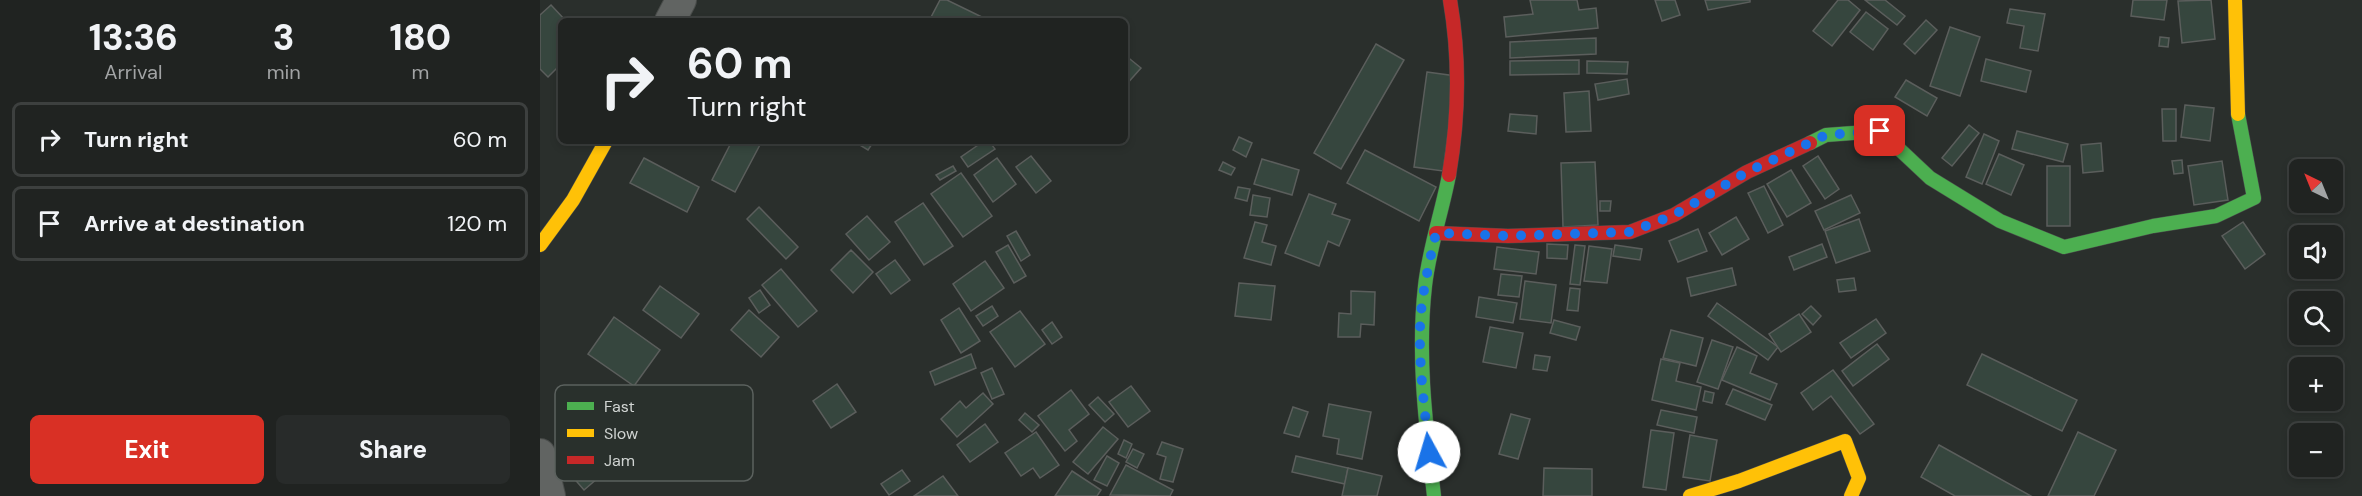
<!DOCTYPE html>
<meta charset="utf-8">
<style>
body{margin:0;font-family:"DM Sans",sans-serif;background:#282b2a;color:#f1f3f6;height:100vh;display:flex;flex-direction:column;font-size:22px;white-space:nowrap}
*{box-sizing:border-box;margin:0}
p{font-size:20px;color:#a2a4a5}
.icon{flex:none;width:33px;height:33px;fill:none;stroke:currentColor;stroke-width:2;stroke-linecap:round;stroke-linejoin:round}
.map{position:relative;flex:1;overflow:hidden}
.panel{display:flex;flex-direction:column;background:#202321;width:540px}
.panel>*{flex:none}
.hud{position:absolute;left:18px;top:18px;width:570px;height:126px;border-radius:9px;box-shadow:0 3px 9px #0003,0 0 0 2px #3d403f;background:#202321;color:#f1f3f6;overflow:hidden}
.needle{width:39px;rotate:317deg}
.buttons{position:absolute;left:1749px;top:159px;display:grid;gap:12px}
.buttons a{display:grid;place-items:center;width:54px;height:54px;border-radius:9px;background:#202321;box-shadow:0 3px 9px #0003,0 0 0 2px #3d403f;font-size:30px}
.pin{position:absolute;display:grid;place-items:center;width:51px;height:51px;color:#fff;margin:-26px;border-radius:12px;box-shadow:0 3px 9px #0006}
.me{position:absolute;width:66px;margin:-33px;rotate:354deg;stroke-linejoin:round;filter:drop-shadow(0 0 4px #0008)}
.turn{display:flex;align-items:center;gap:21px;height:126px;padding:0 30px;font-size:27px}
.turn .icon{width:78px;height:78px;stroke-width:2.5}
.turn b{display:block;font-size:42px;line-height:51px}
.eta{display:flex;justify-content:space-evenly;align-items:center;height:102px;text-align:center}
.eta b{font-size:36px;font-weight:800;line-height:42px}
.action{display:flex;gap:12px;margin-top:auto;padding:12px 30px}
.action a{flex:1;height:69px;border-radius:9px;background:#d93025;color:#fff;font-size:24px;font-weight:800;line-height:69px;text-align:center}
.action a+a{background:#282b2a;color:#f1f3f6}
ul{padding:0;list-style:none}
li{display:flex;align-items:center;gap:18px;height:75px;margin:0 12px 9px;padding:0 18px;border:3px solid #3d403f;border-radius:9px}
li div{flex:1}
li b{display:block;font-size:22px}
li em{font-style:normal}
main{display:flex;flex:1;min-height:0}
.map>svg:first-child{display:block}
</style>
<main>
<section class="panel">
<div class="eta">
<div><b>13:36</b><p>Arrival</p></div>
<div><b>3</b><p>min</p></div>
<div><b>180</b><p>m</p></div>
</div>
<ul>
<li><svg class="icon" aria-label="right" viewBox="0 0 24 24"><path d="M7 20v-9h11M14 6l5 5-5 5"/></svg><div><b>Turn right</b></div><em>60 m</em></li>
<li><svg class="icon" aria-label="arrive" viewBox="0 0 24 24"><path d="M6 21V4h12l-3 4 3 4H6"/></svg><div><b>Arrive at destination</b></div><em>120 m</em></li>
</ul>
<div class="action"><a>Exit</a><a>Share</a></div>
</section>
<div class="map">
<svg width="1822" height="496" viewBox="0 0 1822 496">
<rect width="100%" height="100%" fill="#2a2f2c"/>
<g fill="#36463e" stroke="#5b5e5c" stroke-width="1.5">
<path d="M400 0H407L446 19 444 21H389Z"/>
<path d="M990 0H1037L1039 10 1056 8 1058 28 966 37 964 17 993 14Z"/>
<path d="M1115 0H1135L1140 15 1122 21Z"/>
<path d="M1165 0H1210V2L1168 10Z"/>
<path d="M1298 0H1308L1320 10 1292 46 1273 31Z"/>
<path d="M1325 0H1345L1365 16 1357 25Z"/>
<path d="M1593 0H1627L1624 20 1591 16Z"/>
<path d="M1671 0 1675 39 1642 43 1638 1Z"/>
<path d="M11 5 26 21H21V64L8 77 0 69V15Z"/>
<path d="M1470 9 1505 14 1498 51 1480 48 1484 26 1467 23Z"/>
<path d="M1326 12 1348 29 1333 50 1310 32Z"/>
<path d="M1386 20 1397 30 1375 54 1364 44Z"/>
<path d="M1410 27 1440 37 1420 96 1390 86Z"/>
<path d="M1620 37 1629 38 1628 47 1619 46Z"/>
<path d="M1056 38V54L970 58V42Z"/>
<path d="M836 44 864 60 801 169 774 153Z"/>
<path d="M585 55 601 68 585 86Z"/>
<path d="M1446 59 1491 71 1486 92 1441 81Z"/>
<path d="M1039 60V74L970 75V61Z"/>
<path d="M1047 61 1088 62 1087 74 1047 73Z"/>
<path d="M887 72 916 76 903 171 874 167Z"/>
<path d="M1087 79 1089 94 1058 100 1055 84Z"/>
<path d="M1366 80 1397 98 1387 116 1355 97Z"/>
<path d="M1049 91 1051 131 1026 132 1024 93Z"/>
<path d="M1645 105 1674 108 1670 141 1641 137Z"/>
<path d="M1622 109H1636V141H1623Z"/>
<path d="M970 114 997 116 996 134 968 131Z"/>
<path d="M1429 125 1439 133 1412 166 1402 158Z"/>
<path d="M1477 131 1528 144 1523 162 1472 149Z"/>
<path d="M1444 134 1459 141 1442 184 1426 177Z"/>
<path d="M699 137 712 143 706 157 693 150Z"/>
<path d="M192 141H222L195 192 172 180Z"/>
<path d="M313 141H334L328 150Z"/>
<path d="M444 141H449L455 149 428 167 421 157Z"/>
<path d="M1561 143 1563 171 1543 173 1541 145Z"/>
<path d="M825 150 896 187 879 221 807 183Z"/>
<path d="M1459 154 1484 165 1471 195 1446 184Z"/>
<path d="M491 156 511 181 496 193 476 167Z"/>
<path d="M1278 156 1299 189 1285 199 1263 166Z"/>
<path d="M104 158 159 187 147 212 90 183Z"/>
<path d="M457 158 476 184 453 202 434 175Z"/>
<path d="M722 159 759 170 752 195 714 184Z"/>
<path d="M1642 160 1643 173 1634 174 1632 161Z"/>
<path d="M1682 161 1688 200 1654 205 1648 166Z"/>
<path d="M683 162 695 168 691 175 679 170Z"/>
<path d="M1055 162 1058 225 1023 227 1021 163Z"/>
<path d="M413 166 416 171 400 180 396 175Z"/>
<rect x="1507" y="166" width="23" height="60"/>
<path d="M1251 170 1271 203 1247 217 1227 184Z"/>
<path d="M421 173 452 216 423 237 391 194Z"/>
<path d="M1224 186 1243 225 1228 233 1208 193Z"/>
<path d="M698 187 710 189 707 201 695 198Z"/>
<path d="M769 194 796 204 792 214 810 220 799 246 788 241 779 266 745 253Z"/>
<path d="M713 195 730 198 727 217 710 215Z"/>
<path d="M1311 195 1320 213 1284 230 1275 211Z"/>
<path d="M1060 201H1071L1070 211H1060Z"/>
<path d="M383 203 413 246 384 265 355 222Z"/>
<path d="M219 207 258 247 246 259 207 219Z"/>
<path d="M327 216 350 242 329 260 306 234Z"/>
<path d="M1196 217 1209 239 1182 255 1169 233Z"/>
<path d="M1319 219 1330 251 1296 263 1285 231Z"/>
<path d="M715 222 727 225 722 242 736 246 731 265 704 258Z"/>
<path d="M1703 222 1725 254 1705 269 1682 236Z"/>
<path d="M1158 229 1167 251 1138 262 1129 241Z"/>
<path d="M476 231 490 255 481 261 467 236Z"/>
<path d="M1007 244 1028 245 1027 259 1007 258Z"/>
<path d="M1282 244 1287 257 1254 270 1249 257Z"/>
<path d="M468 245 486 276 474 283 456 252Z"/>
<path d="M1035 245 1045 246 1040 285 1030 284Z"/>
<path d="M1075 245 1102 249 1100 260 1073 256Z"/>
<path d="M1049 246 1072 249 1067 283 1044 281Z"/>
<path d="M957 247 999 252 996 274 954 269Z"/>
<path d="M311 250 333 272 313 293 291 270Z"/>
<path d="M355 260 370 280 351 294 336 274Z"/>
<path d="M445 261 464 288 431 311 413 284Z"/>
<path d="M1192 268 1196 285 1151 296 1147 278Z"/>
<path d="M241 269 277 311 258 327 222 285Z"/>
<path d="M961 274 982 276 979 297 958 295Z"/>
<path d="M1314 278 1316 290 1299 292 1297 280Z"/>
<path d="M985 281 1016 285 1011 323 980 319Z"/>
<path d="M699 283 735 286 731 320 695 316Z"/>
<path d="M120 286 159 314 141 338 103 310Z"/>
<path d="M1030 288 1040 289 1038 311 1027 310Z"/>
<path d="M220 290 230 305 219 313 209 298Z"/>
<path d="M811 291 835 292 834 325 821 324 820 337H798L799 313 811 314Z"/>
<path d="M939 297 977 303 973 323 936 317Z"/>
<path d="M1177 303 1238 347 1228 360 1168 316Z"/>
<path d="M452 306 458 316 443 326 436 316Z"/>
<path d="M1271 306 1281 316 1273 325 1262 314Z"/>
<path d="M419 308 440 341 421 353 401 320Z"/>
<path d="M209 310 239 337 221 357 191 330Z"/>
<path d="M480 311 505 344 475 367 450 332Z"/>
<path d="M1259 314 1271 332 1241 352 1229 334Z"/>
<path d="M74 317 120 350 94 386 48 354Z"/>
<path d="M1336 319 1346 333 1311 358 1300 343Z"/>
<path d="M1014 320 1040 327 1036 340 1010 333Z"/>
<path d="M512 322 522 337 512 344 502 330Z"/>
<path d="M950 327 983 333 976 368 943 362Z"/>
<path d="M1131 330 1163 338 1156 366 1123 358Z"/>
<path d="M1172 340 1193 347 1178 389 1157 382Z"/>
<path d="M1337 344 1349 359 1313 386 1302 371Z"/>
<path d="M1197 347 1217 356 1210 373 1237 384 1230 400 1182 380Z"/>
<path d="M431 354 436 368 395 385 390 372Z"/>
<path d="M1442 354 1537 400 1522 431 1427 385Z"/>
<path d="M995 355 1010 357 1007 371 993 369Z"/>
<path d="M1121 359 1140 363 1136 381 1161 387 1156 410 1112 400Z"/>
<path d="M452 368 464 394 452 399 441 373Z"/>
<path d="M1293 370 1334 424 1320 434 1291 396 1273 410 1261 393Z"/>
<path d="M297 384 316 412 291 428 273 401Z"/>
<path d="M591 386 610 411 588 427 569 402Z"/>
<path d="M1193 389 1232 405 1225 420 1186 404Z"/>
<path d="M531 390 549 414 529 430 537 441 525 451 498 416Z"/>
<path d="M1165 391 1174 393 1172 403 1163 401Z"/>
<path d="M443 393 453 404 417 437 401 419 420 401 426 408Z"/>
<path d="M558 397 574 414 565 422 549 405Z"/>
<path d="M789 404 831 412 822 459 797 454 799 439 783 436Z"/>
<path d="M753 407 768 412 759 437 744 433Z"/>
<path d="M1121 410 1157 417 1154 433 1117 425Z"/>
<path d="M485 413 499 425 492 432 479 420Z"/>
<path d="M971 414 990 419 978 459 959 454Z"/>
<path d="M445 424 458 442 430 462 417 445Z"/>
<path d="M563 427 578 439 548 474 533 462Z"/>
<path d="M1111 430 1134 433 1126 490 1103 487Z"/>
<path d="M496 432 519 465 500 478 493 468 481 476 465 453Z"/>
<path d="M1538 432 1576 450 1554 496H1508Z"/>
<path d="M1150 435 1177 440 1170 481 1143 477Z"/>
<path d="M584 440 592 444 586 458 578 454Z"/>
<path d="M622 442 643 449 633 482 620 479 626 457 617 454Z"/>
<path d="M39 443 65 472 44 490 19 461Z"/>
<path d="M1399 445 1491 496H1415L1381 477Z"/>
<path d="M593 449 604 454 597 468 586 462Z"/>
<path d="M567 456 579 463 567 486 554 480Z"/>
<path d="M756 456 808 468 805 484 752 472Z"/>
<path d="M586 465 633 490 630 496 570 495Z"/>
<path d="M808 468 842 476 837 496H802Z"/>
<path d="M1004 468 1052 469V496H1003Z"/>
<path d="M362 470 370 481 349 495 341 484Z"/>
<path d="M532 471 561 490 557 496H515Z"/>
<path d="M403 476 418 496H374Z"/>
</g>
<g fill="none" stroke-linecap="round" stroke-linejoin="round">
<defs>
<g id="street">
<path d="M130 21 141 0"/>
<path d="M0 454 10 496"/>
</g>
<g id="fast">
<path d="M1270 143 1286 135 1340 131 1390 178 1460 221 1524 247 1613 226 1676 216 1714 198 1698 114"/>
<path d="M894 496C886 426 877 357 885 286 889 249 902 212 909 175"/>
</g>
<g id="slow">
<path d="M1695 0 1698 114"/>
<path d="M0 245 33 200 66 141"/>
<path d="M1150 496 1199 481 1305 441 1319 478 1311 496"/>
</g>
<g id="jam">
<path d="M909 175C919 116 920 58 910 0"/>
<path d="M896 233 968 236 1090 232 1134 215 1207 172 1270 143"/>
</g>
</defs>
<use href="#street" stroke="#494c4a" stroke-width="32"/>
<use href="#fast" stroke="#494c4a" stroke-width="15"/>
<use href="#slow" stroke="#494c4a" stroke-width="15"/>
<use href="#jam" stroke="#494c4a" stroke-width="15"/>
<use href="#street" stroke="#616462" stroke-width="30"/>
<use href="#fast" stroke="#4caf50" stroke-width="14"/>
<use href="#slow" stroke="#ffc107" stroke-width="14"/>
<use href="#jam" stroke="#c62828" stroke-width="14"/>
</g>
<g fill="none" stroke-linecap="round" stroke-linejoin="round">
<path stroke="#1a73e8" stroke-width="10" stroke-dasharray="0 18" d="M889 452C885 411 879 369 880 328 881 296 889 264 896 233L968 236 1090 232 1134 215 1207 172 1286 135 1340 131"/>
</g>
<rect x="15" y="385" width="198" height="96" rx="9" fill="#29302c" stroke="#5b615e" stroke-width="1.5"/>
<rect x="27" y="402" width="27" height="8" fill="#4caf50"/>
<rect x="27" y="429" width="27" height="8" fill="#ffc107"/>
<rect x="27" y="456" width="27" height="8" fill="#c62828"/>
<g font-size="16" fill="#d0d4d2">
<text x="64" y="412">Fast</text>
<text x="64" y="439">Slow</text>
<text x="64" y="466">Jam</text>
</g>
</svg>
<div class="buttons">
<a><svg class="needle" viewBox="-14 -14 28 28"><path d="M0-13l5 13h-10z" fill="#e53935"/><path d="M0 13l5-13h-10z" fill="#a2a4a5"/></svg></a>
<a><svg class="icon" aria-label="sound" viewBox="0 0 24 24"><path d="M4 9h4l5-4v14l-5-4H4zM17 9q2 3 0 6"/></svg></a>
<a><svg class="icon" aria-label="search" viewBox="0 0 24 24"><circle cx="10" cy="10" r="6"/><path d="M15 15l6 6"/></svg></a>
<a>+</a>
<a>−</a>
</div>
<div class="pin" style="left:1340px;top:131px;background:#d93025"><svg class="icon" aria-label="arrive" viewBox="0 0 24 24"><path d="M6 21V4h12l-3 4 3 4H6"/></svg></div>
<svg class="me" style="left:889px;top:452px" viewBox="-20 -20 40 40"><circle r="19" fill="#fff"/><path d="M0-13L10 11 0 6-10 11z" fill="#1a73e8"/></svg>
<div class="hud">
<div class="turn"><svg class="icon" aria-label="right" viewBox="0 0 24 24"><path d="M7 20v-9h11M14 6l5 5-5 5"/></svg><div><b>60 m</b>Turn right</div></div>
</div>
</div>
</main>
